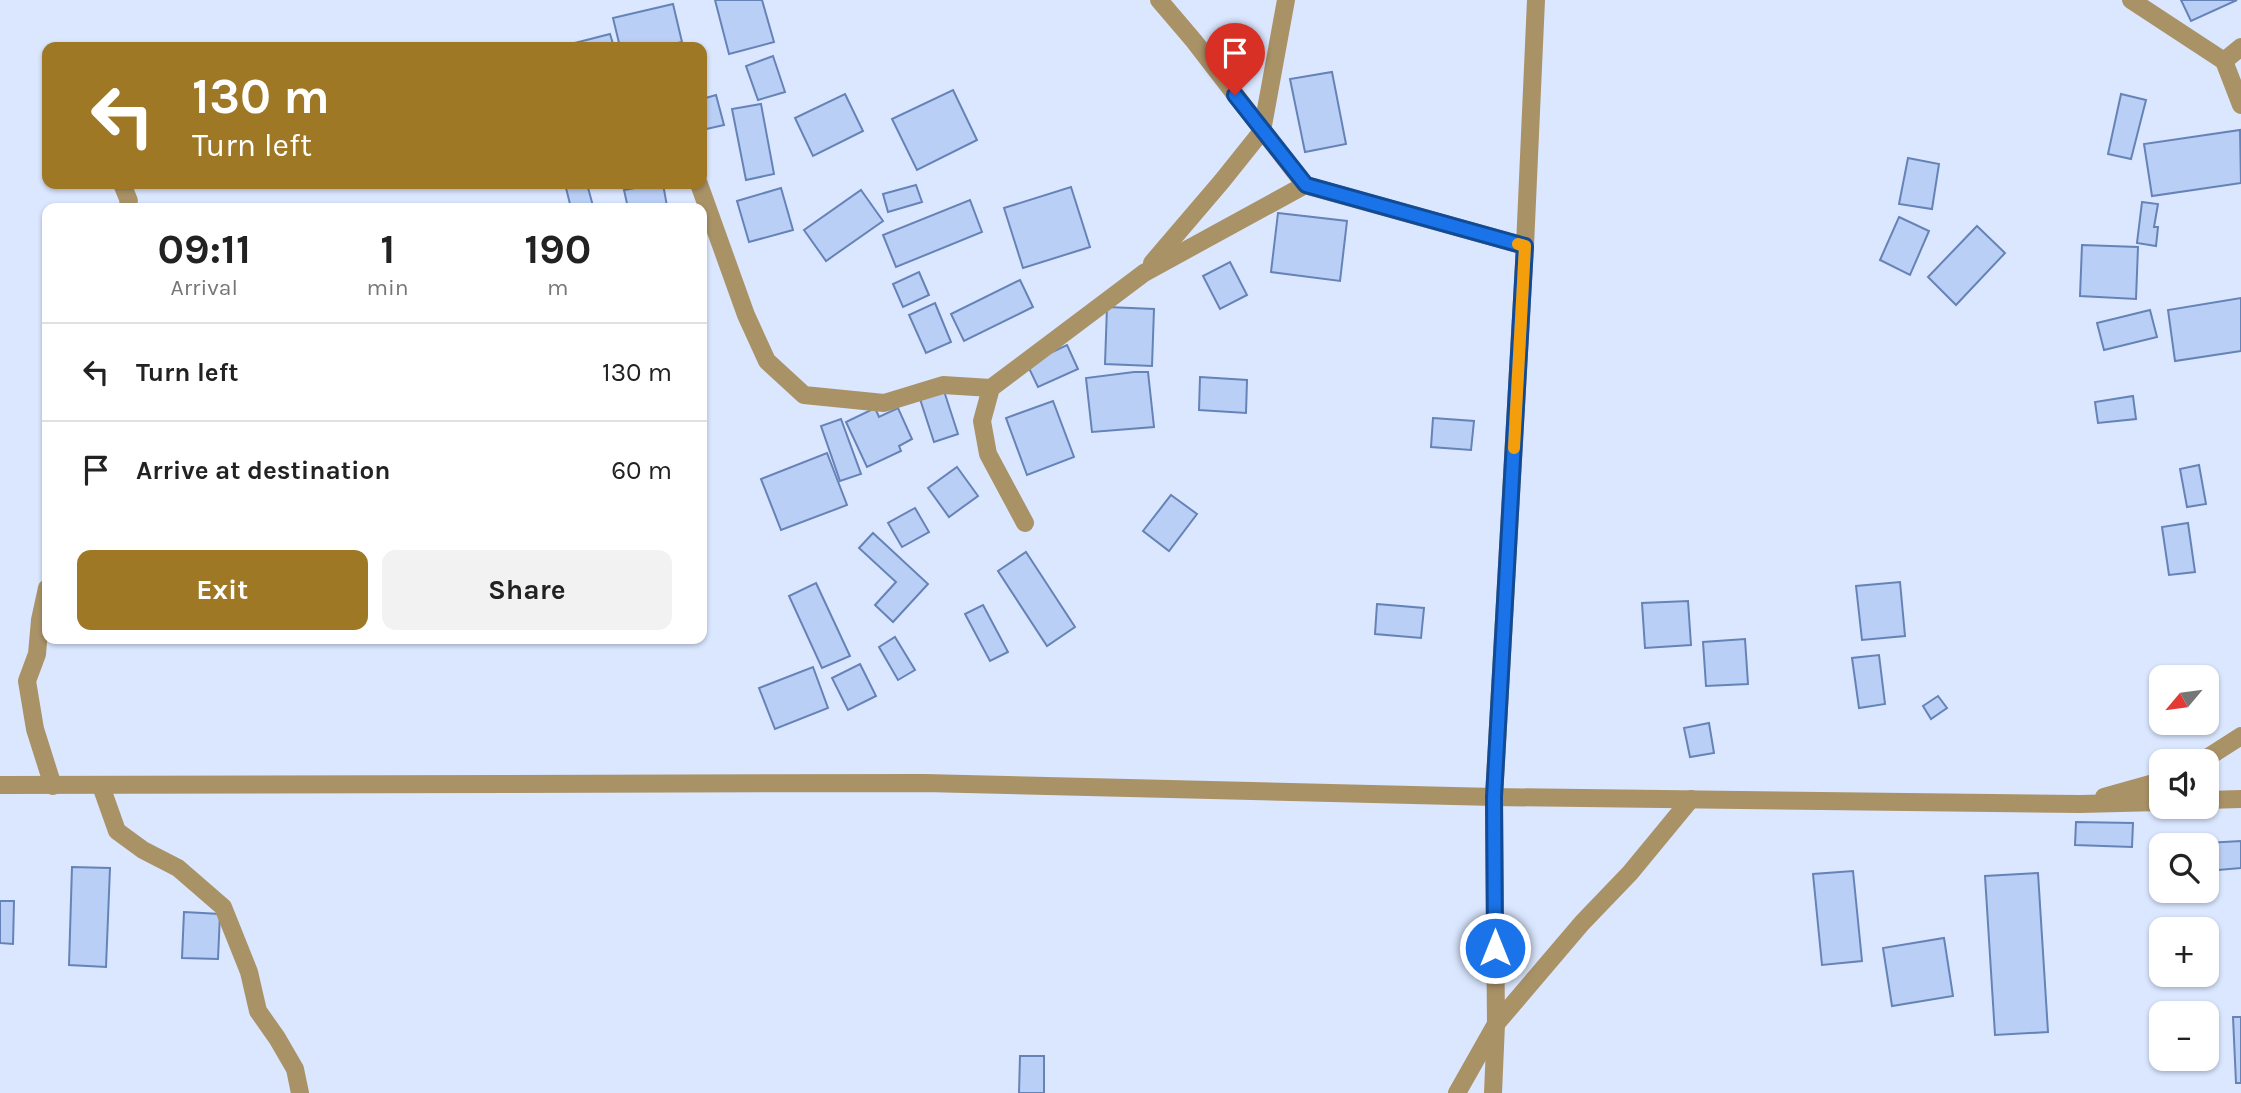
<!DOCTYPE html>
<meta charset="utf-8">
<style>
body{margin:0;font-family:Karla,sans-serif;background:#f2f2f2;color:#222;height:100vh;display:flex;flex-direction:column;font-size:26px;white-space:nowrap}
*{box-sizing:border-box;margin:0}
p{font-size:23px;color:#767676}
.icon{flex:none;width:38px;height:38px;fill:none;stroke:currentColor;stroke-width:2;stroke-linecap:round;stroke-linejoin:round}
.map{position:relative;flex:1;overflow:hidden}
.sheet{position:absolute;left:42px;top:203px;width:665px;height:441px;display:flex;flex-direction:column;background:#fff;border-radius:14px;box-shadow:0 2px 5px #0004}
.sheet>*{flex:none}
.hud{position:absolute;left:42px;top:42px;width:665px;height:147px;border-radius:14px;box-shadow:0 2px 5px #0004;background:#9f7826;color:#fff;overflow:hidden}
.needle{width:46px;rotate:241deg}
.tools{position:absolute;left:2149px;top:665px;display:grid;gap:14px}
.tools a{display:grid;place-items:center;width:70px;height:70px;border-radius:14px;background:#fff;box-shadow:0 2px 5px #0004;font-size:35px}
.pin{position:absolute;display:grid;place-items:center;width:60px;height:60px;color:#fff;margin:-72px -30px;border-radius:50% 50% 50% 0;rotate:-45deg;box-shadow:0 0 7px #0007}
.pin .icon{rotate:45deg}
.me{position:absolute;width:77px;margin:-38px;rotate:0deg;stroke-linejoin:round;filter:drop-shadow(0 0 5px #0008)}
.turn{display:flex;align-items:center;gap:24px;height:147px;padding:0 35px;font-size:32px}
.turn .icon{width:91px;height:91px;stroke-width:2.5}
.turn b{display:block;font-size:49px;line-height:60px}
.eta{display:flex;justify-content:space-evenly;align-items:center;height:119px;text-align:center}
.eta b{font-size:42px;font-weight:700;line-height:49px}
.primary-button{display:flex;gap:14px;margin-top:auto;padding:14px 35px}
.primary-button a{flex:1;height:80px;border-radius:14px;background:#9f7826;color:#fff;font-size:28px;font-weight:700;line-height:80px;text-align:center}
.primary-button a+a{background:#f2f2f2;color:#222}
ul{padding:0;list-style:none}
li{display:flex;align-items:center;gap:21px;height:98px;padding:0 35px;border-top:2px solid #e0e0e0}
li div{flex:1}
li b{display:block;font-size:26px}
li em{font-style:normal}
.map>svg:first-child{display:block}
</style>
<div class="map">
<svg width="2241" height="1093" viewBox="0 0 2241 1093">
<rect width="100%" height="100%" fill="#dae7ff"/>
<g fill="#bacff6" stroke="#6683b7" stroke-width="2">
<path d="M715 0H762L774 42 729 54Z"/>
<path d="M2181 0H2237L2191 21Z"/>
<path d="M673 4 682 42 659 47H620L613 18Z"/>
<path d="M610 34 614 47H559Z"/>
<path d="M773 56 785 92 758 100 746 66Z"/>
<path d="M1332 72 1346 144 1305 152 1290 79Z"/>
<path d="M953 90 977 140 917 170 892 119Z"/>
<path d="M845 94 863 131 813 156 795 118Z"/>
<path d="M2121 94 2146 100 2131 159 2108 154Z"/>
<path d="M716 95 724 125 702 130V99Z"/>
<path d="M761 104 774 174 746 180 732 109Z"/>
<path d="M2240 130 2241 183 2152 196 2144 144Z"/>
<path d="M1908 158 1939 164 1932 209 1899 204Z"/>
<path d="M565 184H587L593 206 571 208Z"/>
<path d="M656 184H663L667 206 628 208 624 190Z"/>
<path d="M916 185 922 202 888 212 883 194Z"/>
<path d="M1071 187 1090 247 1023 268 1004 208Z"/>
<path d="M781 188 793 230 749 242 737 201Z"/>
<path d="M861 190 883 221 826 261 804 230Z"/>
<path d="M970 200 982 232 896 267 883 235Z"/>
<path d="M2142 202 2158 204 2154 227H2158L2156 246 2137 243Z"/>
<path d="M1278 213 1347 221 1340 281 1271 272Z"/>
<path d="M1899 217 1929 231 1910 275 1880 260Z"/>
<path d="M1977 226 2005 253 1956 305 1928 277Z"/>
<path d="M2082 245 2138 247 2136 299 2080 296Z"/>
<path d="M1230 262 1247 295 1220 309 1203 276Z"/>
<path d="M919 272 929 295 903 307 893 284Z"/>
<path d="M1020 280 1033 307 964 341 951 314Z"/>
<path d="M2241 298V351L2175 361 2168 310Z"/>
<path d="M935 303 951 342 926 353 909 315Z"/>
<path d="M1107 307 1154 309 1152 366 1105 364Z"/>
<path d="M2150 310 2157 337 2104 350 2097 323Z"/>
<path d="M1067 345 1078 369 1038 387 1027 364Z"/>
<path d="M1134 372H1148L1154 427 1092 432 1086 378Z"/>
<path d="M1200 377 1247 380 1246 413 1199 410Z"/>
<path d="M944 391 958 434 934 442 920 399Z"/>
<path d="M2133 396 2136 419 2098 423 2095 402Z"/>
<path d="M1053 401 1074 457 1027 475 1006 418Z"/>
<path d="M875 408 879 417 898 408 912 439 899 446 901 451 867 467 846 422Z"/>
<path d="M1433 418 1474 421 1471 450 1431 447Z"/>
<path d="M841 419 861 474 840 481 821 426Z"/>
<path d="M827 453 847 505 781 530 761 479Z"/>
<path d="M2199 465 2206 504 2187 507 2180 469Z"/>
<path d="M957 467 978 496 949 517 928 488Z"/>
<path d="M1171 495 1197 514 1169 551 1143 531Z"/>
<path d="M915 508 929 532 902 547 888 523Z"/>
<path d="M2188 523 2195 572 2169 575 2162 527Z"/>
<path d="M873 533 928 584 893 622 875 605 896 582 859 548Z"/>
<path d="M1026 552 1075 627 1047 646 998 571Z"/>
<path d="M1900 582 1905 636 1862 640 1856 586Z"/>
<path d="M816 583 850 656 822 668 789 596Z"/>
<path d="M1688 601 1691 645 1645 648 1642 603Z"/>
<path d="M1377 604 1424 608 1421 638 1375 634Z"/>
<path d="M983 605 1008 652 990 661 965 614Z"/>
<path d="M895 637 915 670 898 680 879 647Z"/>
<path d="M1745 639 1748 684 1706 686 1703 642Z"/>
<path d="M1879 655 1885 704 1859 708 1852 658Z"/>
<path d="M860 664 876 696 848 710 832 678Z"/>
<path d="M813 667 828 708 775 729 759 688Z"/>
<path d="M1938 696 1947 708 1931 719 1923 706Z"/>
<path d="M1709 723 1714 753 1690 757 1684 728Z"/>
<path d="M2076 822 2133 823 2132 847 2075 845Z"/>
<path d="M2241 841V868L2207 871V845L2189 844Z"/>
<path d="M72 867 110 868 106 967 69 965Z"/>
<path d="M1853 871 1862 961 1822 965 1813 874Z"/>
<path d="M2038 873 2048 1032 1995 1035 1985 876Z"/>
<path d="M0 901H14L13 944 0 943Z"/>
<path d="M184 912 220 914 218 959 182 958Z"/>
<path d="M1944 938 1953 996 1892 1006 1883 948Z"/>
<path d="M2233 1017H2241V1083H2236Z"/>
<path d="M1020 1056H1044V1093H1019Z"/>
</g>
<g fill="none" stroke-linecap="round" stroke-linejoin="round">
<g stroke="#aa9267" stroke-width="18">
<path d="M1159 0 1194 41 1305 185"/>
<path d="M2131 0 2224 61 2241 105"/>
<path d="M2224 61 2241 47"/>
<path d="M122 184 129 201 127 208"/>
<path d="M699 184 746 315 767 361 804 395 884 403 943 385 991 388"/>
<path d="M1152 263 1222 181 1262 131 1286 0"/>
<path d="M1025 523 988 454 982 421 991 388 1144 273 1305 185 1525 246"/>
<path d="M47 588 40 620 37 654 27 681 35 729 53 786"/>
<path d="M2202 761 2241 736"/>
<path d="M0 785 924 783 1494 797 2080 804 2161 802"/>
<path d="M101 786 117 831 143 850 178 868 223 907 249 972 258 1011 277 1038 295 1069 300 1093"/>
<path d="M2104 797 2161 781"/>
<path d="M2207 800 2241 799"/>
<path d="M1457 1093 1496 1024 1582 923 1630 873 1691 799"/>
<path d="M1493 1093 1496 1024 1494 797 1525 246 1536 0"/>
</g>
</g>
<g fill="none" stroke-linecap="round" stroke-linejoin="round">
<defs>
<path id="route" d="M1235 95 1306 185 1525 246 1494 797 1495 948"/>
</defs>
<use href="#route" stroke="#114b97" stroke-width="18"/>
<use href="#route" stroke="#1a73e8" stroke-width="12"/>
<path stroke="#f59e0b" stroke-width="12" d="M1514 448 1525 246 1518 244"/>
</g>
</svg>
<div class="tools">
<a><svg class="needle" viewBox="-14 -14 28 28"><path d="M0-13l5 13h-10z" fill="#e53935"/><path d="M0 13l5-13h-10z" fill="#767676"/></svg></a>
<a><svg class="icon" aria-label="sound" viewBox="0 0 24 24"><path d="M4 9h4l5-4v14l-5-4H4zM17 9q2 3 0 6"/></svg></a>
<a><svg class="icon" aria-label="search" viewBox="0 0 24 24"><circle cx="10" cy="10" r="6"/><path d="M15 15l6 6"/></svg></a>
<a>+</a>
<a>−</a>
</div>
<div class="pin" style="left:1235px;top:95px;background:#d93025"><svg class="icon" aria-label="arrive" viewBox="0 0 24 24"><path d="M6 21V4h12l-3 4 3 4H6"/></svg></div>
<svg class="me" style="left:1495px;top:948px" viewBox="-20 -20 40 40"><circle r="17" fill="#1a73e8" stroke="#fff" stroke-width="3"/><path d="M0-11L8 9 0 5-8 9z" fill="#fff"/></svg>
<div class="hud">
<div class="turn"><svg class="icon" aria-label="left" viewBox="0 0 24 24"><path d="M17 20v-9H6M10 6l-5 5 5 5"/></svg><div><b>130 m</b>Turn left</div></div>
</div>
<section class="sheet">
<div class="eta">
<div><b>09:11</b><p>Arrival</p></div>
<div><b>1</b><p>min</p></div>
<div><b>190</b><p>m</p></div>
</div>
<ul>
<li><svg class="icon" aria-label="left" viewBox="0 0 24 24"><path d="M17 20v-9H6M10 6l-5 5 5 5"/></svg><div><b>Turn left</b></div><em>130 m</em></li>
<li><svg class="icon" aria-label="arrive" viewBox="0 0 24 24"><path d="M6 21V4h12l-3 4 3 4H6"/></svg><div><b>Arrive at destination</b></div><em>60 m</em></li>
</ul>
<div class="primary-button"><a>Exit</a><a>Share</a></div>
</section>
</div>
